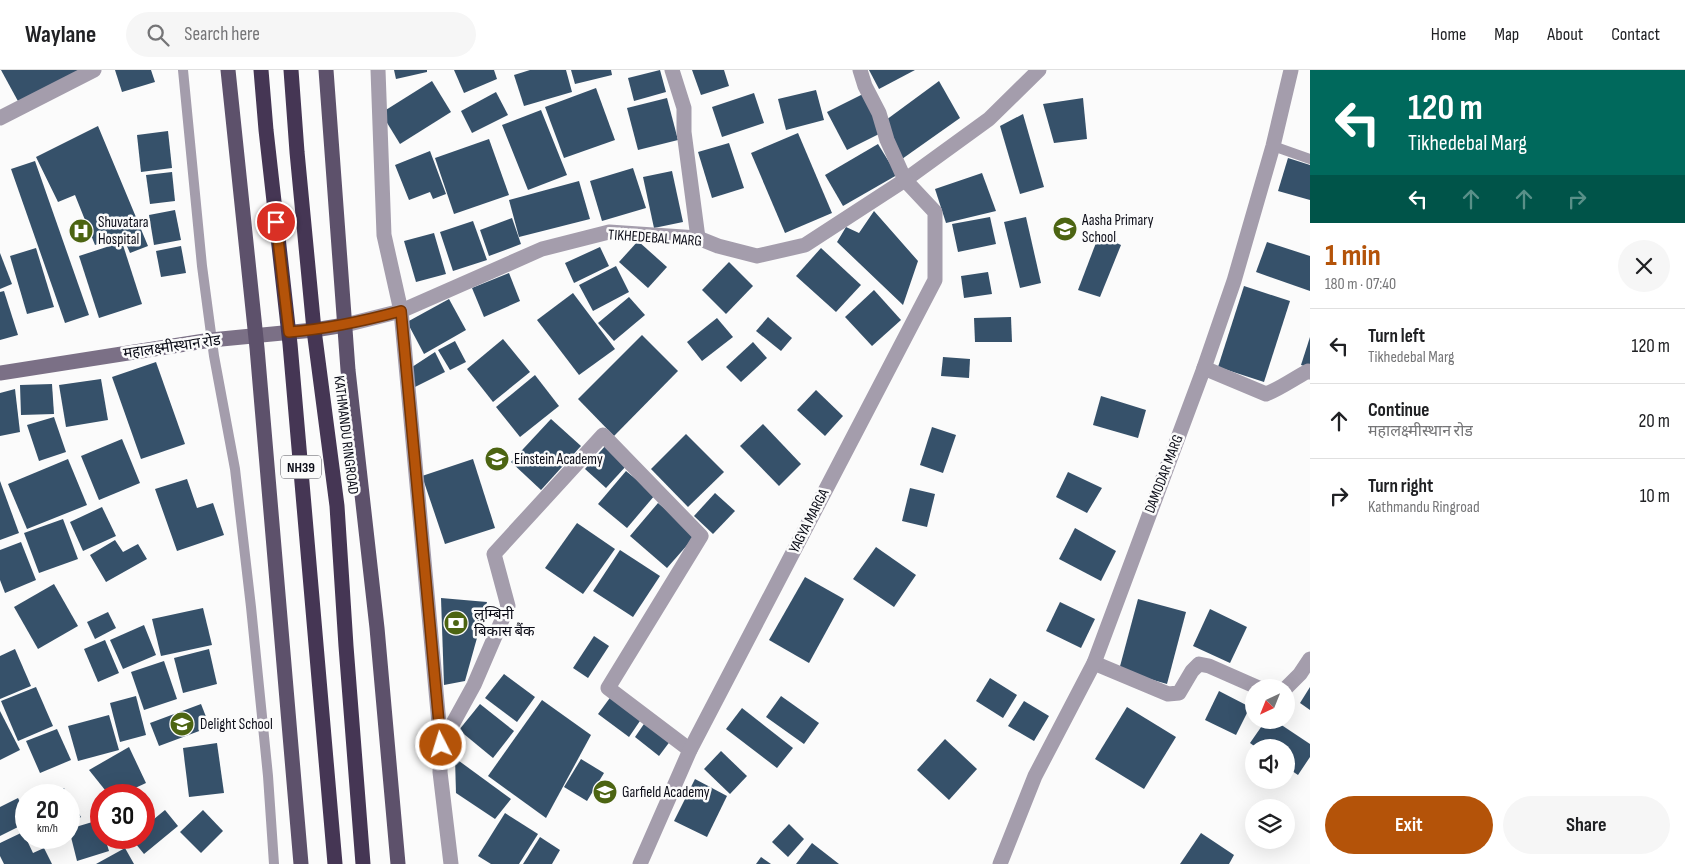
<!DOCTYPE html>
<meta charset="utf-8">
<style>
body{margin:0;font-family:"Sofia Sans Condensed","Noto Sans Devanagari",sans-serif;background:#f6f6f6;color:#202124;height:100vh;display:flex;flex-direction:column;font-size:19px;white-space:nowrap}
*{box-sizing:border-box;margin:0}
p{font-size:16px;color:#757577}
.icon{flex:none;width:28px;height:28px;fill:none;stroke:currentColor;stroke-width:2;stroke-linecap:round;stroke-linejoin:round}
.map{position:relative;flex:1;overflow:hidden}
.panel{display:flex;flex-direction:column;background:#fff;width:375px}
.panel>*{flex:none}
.banner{background:#00695c;color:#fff;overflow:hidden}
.needle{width:32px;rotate:223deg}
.buttons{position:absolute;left:1245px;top:609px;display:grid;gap:10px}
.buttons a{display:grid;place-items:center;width:50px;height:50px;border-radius:50%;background:#fff;box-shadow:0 5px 20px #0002;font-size:25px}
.speed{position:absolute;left:15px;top:714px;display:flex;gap:10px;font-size:25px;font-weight:700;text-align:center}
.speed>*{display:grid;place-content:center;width:65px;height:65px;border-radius:50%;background:#fff;box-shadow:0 5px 20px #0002;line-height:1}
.speed small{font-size:12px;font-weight:400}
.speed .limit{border:8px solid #d22;background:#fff;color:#111}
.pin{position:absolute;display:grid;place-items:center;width:42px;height:42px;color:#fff;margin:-21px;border:2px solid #fff;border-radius:50%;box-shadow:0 1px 5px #0007}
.me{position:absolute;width:55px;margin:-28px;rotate:355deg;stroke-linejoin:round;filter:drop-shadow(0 0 4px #0008)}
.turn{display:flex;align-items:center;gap:18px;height:105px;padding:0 15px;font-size:22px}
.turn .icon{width:65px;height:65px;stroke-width:2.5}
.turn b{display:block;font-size:35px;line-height:42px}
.lanes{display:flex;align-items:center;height:48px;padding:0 15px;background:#0003;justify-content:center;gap:25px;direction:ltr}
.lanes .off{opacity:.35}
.round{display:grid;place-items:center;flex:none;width:52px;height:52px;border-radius:26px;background:#f6f6f6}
.head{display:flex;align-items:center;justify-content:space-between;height:85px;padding:0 15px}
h1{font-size:30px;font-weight:700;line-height:38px;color:#b45309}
.cta{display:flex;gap:10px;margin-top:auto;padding:10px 15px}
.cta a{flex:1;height:58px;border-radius:30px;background:#b45309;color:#fff;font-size:20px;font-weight:700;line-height:58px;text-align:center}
.cta a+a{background:#f6f6f6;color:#202124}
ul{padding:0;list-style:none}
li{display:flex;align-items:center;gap:15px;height:75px;padding:0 15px;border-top:1px solid #e0e0e0}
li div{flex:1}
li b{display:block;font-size:19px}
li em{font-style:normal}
header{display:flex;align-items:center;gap:30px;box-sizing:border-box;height:70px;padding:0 25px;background:#fff;border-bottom:1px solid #e0e0e0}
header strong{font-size:24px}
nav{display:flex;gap:28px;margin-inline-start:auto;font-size:18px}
.search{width:350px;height:45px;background:#f6f6f6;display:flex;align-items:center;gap:12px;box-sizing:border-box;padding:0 18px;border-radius:28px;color:#757577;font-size:19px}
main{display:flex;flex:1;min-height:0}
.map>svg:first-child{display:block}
</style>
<header>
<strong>Waylane</strong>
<div class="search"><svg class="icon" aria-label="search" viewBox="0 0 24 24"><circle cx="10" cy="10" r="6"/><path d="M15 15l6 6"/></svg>Search here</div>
<nav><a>Home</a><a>Map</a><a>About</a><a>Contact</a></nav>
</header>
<main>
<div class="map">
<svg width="1310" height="794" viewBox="0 0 1310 794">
<rect width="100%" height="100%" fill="#fbfbfb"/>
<g fill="#36516a">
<path d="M1 0H81L19 33Z"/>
<path d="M115 0H151L155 12 122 22Z"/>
<path d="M394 0H427V2L396 9Z"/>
<path d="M454 0H494L497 9 464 23Z"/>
<path d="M530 0H566L572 22 524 36 514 5Z"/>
<path d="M571 0H611L612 5 575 14Z"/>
<path d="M660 0 666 22 634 31 628 8Z"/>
<path d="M692 0H724L729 16 701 25Z"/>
<path d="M869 0H915L879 19Z"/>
<path d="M432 11 451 42 400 74 381 43Z"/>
<path d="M939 11 960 48 902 89 886 50Z"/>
<path d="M596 18 615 70 564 88 545 37Z"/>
<path d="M816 20 824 50 786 60 778 29Z"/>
<path d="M496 22 508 45 472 63 461 41Z"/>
<path d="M754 23 764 53 722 67 712 37Z"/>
<path d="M863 24 883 62 847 80 827 42Z"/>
<path d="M667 28 678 70 638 80 627 38Z"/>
<path d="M1083 28 1087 69 1054 73 1043 34Z"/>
<path d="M541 40 567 105 528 120 502 55Z"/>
<path d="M1023 44 1044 117 1020 124 1000 56Z"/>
<path d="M98 56 148 176 130 183 122 165 95 175 75 125 58 132 36 87Z"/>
<path d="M168 61 172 98 141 102 137 65Z"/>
<path d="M798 63 832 143 785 163 751 83Z"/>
<path d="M489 69 509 125 454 144 435 88Z"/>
<path d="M729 73 744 118 712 128 698 82Z"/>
<path d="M878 74 897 105 843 136 825 105Z"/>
<path d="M430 81 446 124 433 129 430 122 409 130 395 95Z"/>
<path d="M1288 88 1310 95V130L1278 121Z"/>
<path d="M35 91 89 245 65 253 11 99Z"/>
<path d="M633 98 646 138 602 151 590 111Z"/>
<path d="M672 101 683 152 654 158 643 107Z"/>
<path d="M172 102 175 131 150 134 146 105Z"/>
<path d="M982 103 996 141 946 153 935 119Z"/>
<path d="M579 111 590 149 519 167 509 130Z"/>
<path d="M175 140 181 170 154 175 149 145Z"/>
<path d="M874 141 918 191 903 235 837 172 846 157 859 163Z"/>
<path d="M990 147 996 174 958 182 952 154Z"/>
<path d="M1026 147 1041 213 1020 218 1004 152Z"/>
<path d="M512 148 521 174 489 186 480 160Z"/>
<path d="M473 151 487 190 453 201 440 162Z"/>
<path d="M434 163 446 204 416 212 404 171Z"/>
<path d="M1099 165 1121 175 1100 227 1078 220Z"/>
<path d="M638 171 667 197 648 218 619 192Z"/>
<path d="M122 172 142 234 99 248 79 186Z"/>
<path d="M1267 172 1310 186V221L1256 202Z"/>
<path d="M181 176 186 203 161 207 156 181Z"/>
<path d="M600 177 609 196 574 213 565 193Z"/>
<path d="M36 178 54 237 27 244 10 186Z"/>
<path d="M821 178 861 215 836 242 796 206Z"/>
<path d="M0 183 12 214 0 219Z"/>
<path d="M729 192 753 216 726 244 702 220Z"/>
<path d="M616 196 629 222 593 241 579 215Z"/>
<path d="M988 202 992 224 964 228 961 206Z"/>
<path d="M509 203 520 231 484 247 472 218Z"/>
<path d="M1244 216 1290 231 1264 312 1218 297Z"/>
<path d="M874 220 901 250 872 276 845 247Z"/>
<path d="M4 221 18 265 0 270V222Z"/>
<path d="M573 223 615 279 579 305 537 250Z"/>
<path d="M629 227 645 245 614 271 598 253Z"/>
<path d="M449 229 466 260 424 284 407 252Z"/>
<path d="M768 247 792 268 781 281 756 261Z"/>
<path d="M1011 247 1012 272H975L974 248Z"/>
<path d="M717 248 733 267 702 291 687 272Z"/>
<path d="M642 265 678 301 614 366 578 329Z"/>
<path d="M1310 267V298L1301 295Z"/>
<path d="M503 269 530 302 493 332 467 299Z"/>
<path d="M455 271 466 292 450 300 438 280Z"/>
<path d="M753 272 767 288 741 312 726 297Z"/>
<path d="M435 282 445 302 415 317 409 299Z"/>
<path d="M943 287 970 289 969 308 941 306Z"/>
<path d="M156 292 185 374 141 389 112 307Z"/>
<path d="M535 305 559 336 520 367 496 337Z"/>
<path d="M101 309 108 350 66 357 59 315Z"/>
<path d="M52 314 54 344 21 345 20 315Z"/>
<path d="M15 319 20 362 0 366V323Z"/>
<path d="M816 320 843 346 825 366 797 340Z"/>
<path d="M1101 326 1146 340 1138 368 1093 355Z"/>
<path d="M54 347 66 382 39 391 27 355Z"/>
<path d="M551 349 581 376 541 420 511 392Z"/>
<path d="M763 354 801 394 779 416 740 376Z"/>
<path d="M932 357 956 365 943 403 920 395Z"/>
<path d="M686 364 724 402 688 437 651 399Z"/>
<path d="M122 369 140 413 99 430 81 386Z"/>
<path d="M606 375 627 395 606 418 585 399Z"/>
<path d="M68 389 87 435 27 459 8 414Z"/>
<path d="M473 389 495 458 445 474 422 406Z"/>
<path d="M626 401 655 425 627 458 598 434Z"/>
<path d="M1068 402 1102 418 1087 443 1056 427Z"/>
<path d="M187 409 197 438 213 433 224 465 177 481 155 419Z"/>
<path d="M0 411 19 463 0 470Z"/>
<path d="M910 418 935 424 927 457 902 451Z"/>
<path d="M715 423 735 441 713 464 694 446Z"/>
<path d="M658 433 696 465 667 498 630 466Z"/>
<path d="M102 437 116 466 83 481 70 452Z"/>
<path d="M63 449 78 489 39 503 24 463Z"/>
<path d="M577 453 615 479 583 524 545 498Z"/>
<path d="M1075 458 1116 481 1101 511 1059 489Z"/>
<path d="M115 470 123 482 138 474 147 489 106 512 90 485Z"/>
<path d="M21 472 36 510 5 523 0 510V480Z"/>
<path d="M876 477 916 505 894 537 853 509Z"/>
<path d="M620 480 660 506 633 547 593 521Z"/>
<path d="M805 507 844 529 809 593 769 570Z"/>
<path d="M54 514 78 556 38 579 14 537Z"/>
<path d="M441 528 487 532 465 611 444 615Z"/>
<path d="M1138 529 1186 542 1167 614 1119 600Z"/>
<path d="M1060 532 1095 549 1081 578 1046 561Z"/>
<path d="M203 538 212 575 161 586 152 549Z"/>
<path d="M1210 539 1247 557 1230 593 1193 576Z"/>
<path d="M108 542 116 558 95 569 87 552Z"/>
<path d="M144 555 156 585 123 599 110 570Z"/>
<path d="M594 566 609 576 588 608 573 598Z"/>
<path d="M105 570 119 603 98 612 84 579Z"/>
<path d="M15 579 31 616 0 629V586Z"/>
<path d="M209 579 217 614 183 623 174 588Z"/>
<path d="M164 591 177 629 144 640 131 602Z"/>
<path d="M504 604 535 627 517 652 485 628Z"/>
<path d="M990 608 1017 625 1003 648 976 631Z"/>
<path d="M36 617 53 656 18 671 1 631Z"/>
<path d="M1310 617V640L1300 633Z"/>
<path d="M1219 621 1250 637 1236 665 1205 650Z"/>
<path d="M612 625 642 648 629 667 598 644Z"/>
<path d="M136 626 146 665 120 672 110 633Z"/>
<path d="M781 626 819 653 804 674 766 647Z"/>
<path d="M542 630 591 665 546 748 488 706Z"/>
<path d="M1024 631 1049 646 1034 671 1008 656Z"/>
<path d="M201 634 210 657 159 676 150 653Z"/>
<path d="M480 634 514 661 493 688 459 660Z"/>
<path d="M1127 637 1176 667 1144 719 1095 689Z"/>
<path d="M742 638 793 678 777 698 726 659Z"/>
<path d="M0 641 20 680 0 690Z"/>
<path d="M109 645 119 680 78 691 68 656Z"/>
<path d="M1266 650H1274L1310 674V687L1298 705 1286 697V678H1257L1250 673Z"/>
<path d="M646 651 671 670 659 686 635 667Z"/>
<path d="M57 659 71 690 40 703 26 671Z"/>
<path d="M945 669 977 699 949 730 917 700Z"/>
<path d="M217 673 224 723 189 727 183 678Z"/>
<path d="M129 677 146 713 120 725H109L89 700Z"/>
<path d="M721 681 747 706 730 724 704 699Z"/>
<path d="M455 688 511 729 495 749 456 723Z"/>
<path d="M581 689 604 703 587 731 564 717Z"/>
<path d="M695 709 727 726 707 767 674 751Z"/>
<path d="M64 718 68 725H52Z"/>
<path d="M69 727 81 747 69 754Z"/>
<path d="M18 728 26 745V753L0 766V737Z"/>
<path d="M144 737 154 749 165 740 178 756 144 784 131 768H144Z"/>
<path d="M203 740 223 761 201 783 180 762Z"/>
<path d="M505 743 538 764 519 794H491L478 786Z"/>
<path d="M99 750 101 768H105L109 781 77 791 69 759Z"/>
<path d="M789 754 804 769 788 787 772 772Z"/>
<path d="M23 762 33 783 44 778 52 794H4L0 786V773Z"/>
<path d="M1201 763 1234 785 1229 794H1180Z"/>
<path d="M540 767 560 780 552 794H523Z"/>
<path d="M812 773 839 794H796Z"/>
<path d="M125 778 134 794H96Z"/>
<path d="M761 787 771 794H756Z"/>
</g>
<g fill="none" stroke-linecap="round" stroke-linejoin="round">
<g stroke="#a49dac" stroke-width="10">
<path d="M183 0 202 196 214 286 235 399 251 537 268 706 274 794"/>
<path d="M1273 76 1310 89"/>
</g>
<g stroke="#a49dac" stroke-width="15">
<path d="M378 0 384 165 401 241 441 675"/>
<path d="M672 0 684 38V62L698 168"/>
<path d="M0 48 94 0"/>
<path d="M345 255 401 241 542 179 609 162 698 168 718 176 757 186 805 175 905 110 989 49 1039 0"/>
<path d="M1204 298 1266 324C1281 318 1293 309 1308 301L1310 302"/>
<path d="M1094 593 1168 624 1179 623 1192 601 1199 594 1209 596 1259 618"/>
<path d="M1286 618 1300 604 1310 589"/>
<path d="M451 794 440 702 441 675 474 615 508 536 494 484 603 365 701 466 608 618 690 680"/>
<path d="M640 794 690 680 935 210V142L905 110 887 70 879 43 865 16 860 0"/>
<path d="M1000 794 1035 706 1094 593 1204 298 1234 211 1273 76 1291 0"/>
</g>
<path stroke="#7b7086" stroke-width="15" d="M0 303 211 270 314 260 345 255"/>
<g stroke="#5d516b" stroke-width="15">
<path d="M228 0 257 278 301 794"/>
<path d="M326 0 348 300 377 558 398 794"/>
</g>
<g stroke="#453654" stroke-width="15">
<path d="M261 0 266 60 290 274 335 794"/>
<path d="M291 0 297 82 314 260 337 436 346 576 363 794"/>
</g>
</g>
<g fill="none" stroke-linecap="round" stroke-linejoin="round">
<defs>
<path id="route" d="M276 152 289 262C327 259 364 251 401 241L441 675"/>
</defs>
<use href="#route" stroke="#753606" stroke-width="12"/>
<use href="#route" stroke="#b45309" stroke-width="9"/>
</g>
<defs>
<symbol id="school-disc" viewBox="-11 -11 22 22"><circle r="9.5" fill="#4c6412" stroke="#fbfbfb"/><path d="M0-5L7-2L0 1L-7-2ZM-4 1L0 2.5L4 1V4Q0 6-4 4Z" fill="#fff"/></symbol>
<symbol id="hospital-disc" viewBox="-11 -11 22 22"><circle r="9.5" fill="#4c6412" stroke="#fbfbfb"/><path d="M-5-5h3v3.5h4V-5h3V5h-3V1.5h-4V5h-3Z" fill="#fff"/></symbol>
<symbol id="university-disc" viewBox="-11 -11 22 22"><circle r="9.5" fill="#4c6412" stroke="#fbfbfb"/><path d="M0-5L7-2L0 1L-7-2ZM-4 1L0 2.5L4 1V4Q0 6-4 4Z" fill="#fff"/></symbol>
<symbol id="bank-disc" viewBox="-11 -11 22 22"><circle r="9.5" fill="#4c6412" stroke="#fbfbfb"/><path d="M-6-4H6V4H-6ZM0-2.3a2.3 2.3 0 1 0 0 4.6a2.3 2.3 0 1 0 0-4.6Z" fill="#fff"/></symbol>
</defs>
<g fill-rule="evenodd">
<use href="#school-disc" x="1051" y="145" width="28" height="28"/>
<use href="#hospital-disc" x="67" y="147" width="28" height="28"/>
<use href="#university-disc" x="483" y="375" width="28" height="28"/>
<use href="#bank-disc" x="442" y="539" width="28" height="28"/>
<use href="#school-disc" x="168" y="640" width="28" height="28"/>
<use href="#school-disc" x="591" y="708" width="28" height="28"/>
</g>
<g text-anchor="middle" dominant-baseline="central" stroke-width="5" stroke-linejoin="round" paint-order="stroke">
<rect fill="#fbfbfb" stroke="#52535b" stroke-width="1" x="281" y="385.5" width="40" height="23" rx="4"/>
<g font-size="14" font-weight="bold" fill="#0a0b16">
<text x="301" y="397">NH39</text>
</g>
<g font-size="15" fill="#0a0b16" stroke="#fbfbfb" text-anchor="start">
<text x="1082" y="150">Aasha Primary<tspan x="1082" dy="17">School</tspan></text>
<text x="98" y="152">Shuvatara<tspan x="98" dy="17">Hospital</tspan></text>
<text x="514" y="389">Einstein Academy</text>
<text x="474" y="544">लुम्बिनी<tspan x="474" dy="17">बिकास बैंक</tspan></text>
<text x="200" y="654">Delight School</text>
<text x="622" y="722">Garfield Academy</text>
</g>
<g font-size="15" fill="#0a0b16" stroke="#fbfbfb">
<text transform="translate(655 168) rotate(4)">TIKHEDEBAL MARG</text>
<text transform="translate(172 277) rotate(-8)">महालक्ष्मीस्थान रोड</text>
<text transform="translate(346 365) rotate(83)">KATHMANDU RINGROAD</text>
<text transform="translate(1164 404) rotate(-69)">DAMODAR MARG</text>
<text transform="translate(809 451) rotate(-63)">YAGYA MARGA</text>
</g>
</g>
</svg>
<div class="buttons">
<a><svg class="needle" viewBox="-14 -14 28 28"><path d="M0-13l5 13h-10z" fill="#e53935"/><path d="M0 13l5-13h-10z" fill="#757577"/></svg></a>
<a><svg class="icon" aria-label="sound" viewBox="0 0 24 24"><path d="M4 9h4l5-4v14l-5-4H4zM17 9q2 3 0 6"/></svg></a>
<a><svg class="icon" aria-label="layers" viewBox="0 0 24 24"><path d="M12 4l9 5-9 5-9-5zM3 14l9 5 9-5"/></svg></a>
</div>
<div class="speed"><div>20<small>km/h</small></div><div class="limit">30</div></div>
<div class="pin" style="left:276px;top:152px;background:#d93025"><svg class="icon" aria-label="arrive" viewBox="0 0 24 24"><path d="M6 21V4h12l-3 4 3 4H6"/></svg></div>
<svg class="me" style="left:441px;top:675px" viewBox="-20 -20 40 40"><circle r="17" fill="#b45309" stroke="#fff" stroke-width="3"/><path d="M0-11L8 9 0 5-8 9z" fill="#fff"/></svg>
</div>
<section class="panel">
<div class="banner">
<div class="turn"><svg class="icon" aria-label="left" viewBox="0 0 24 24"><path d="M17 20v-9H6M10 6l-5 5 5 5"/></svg><div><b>120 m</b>Tikhedebal Marg</div></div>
<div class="lanes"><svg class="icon" aria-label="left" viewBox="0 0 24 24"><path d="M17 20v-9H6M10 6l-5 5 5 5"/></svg><svg class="icon off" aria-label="ahead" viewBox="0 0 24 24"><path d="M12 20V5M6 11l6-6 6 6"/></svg><svg class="icon off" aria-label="ahead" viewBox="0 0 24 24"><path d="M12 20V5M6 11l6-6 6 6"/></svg><svg class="icon off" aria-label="right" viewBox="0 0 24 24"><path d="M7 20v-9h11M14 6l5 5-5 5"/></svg></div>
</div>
<div class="head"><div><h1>1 min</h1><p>180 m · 07:40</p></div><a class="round"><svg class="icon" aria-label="close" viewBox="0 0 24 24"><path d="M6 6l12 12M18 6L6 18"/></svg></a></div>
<ul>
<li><svg class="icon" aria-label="left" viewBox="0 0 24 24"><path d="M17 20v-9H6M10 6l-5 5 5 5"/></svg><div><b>Turn left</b><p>Tikhedebal Marg</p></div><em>120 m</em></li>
<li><svg class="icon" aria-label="ahead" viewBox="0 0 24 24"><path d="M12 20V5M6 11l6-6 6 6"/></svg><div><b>Continue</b><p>महालक्ष्मीस्थान रोड</p></div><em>20 m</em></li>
<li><svg class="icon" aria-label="right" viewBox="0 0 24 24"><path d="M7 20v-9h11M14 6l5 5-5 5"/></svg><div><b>Turn right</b><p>Kathmandu Ringroad</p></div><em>10 m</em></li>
</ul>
<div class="cta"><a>Exit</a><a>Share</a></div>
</section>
</main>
